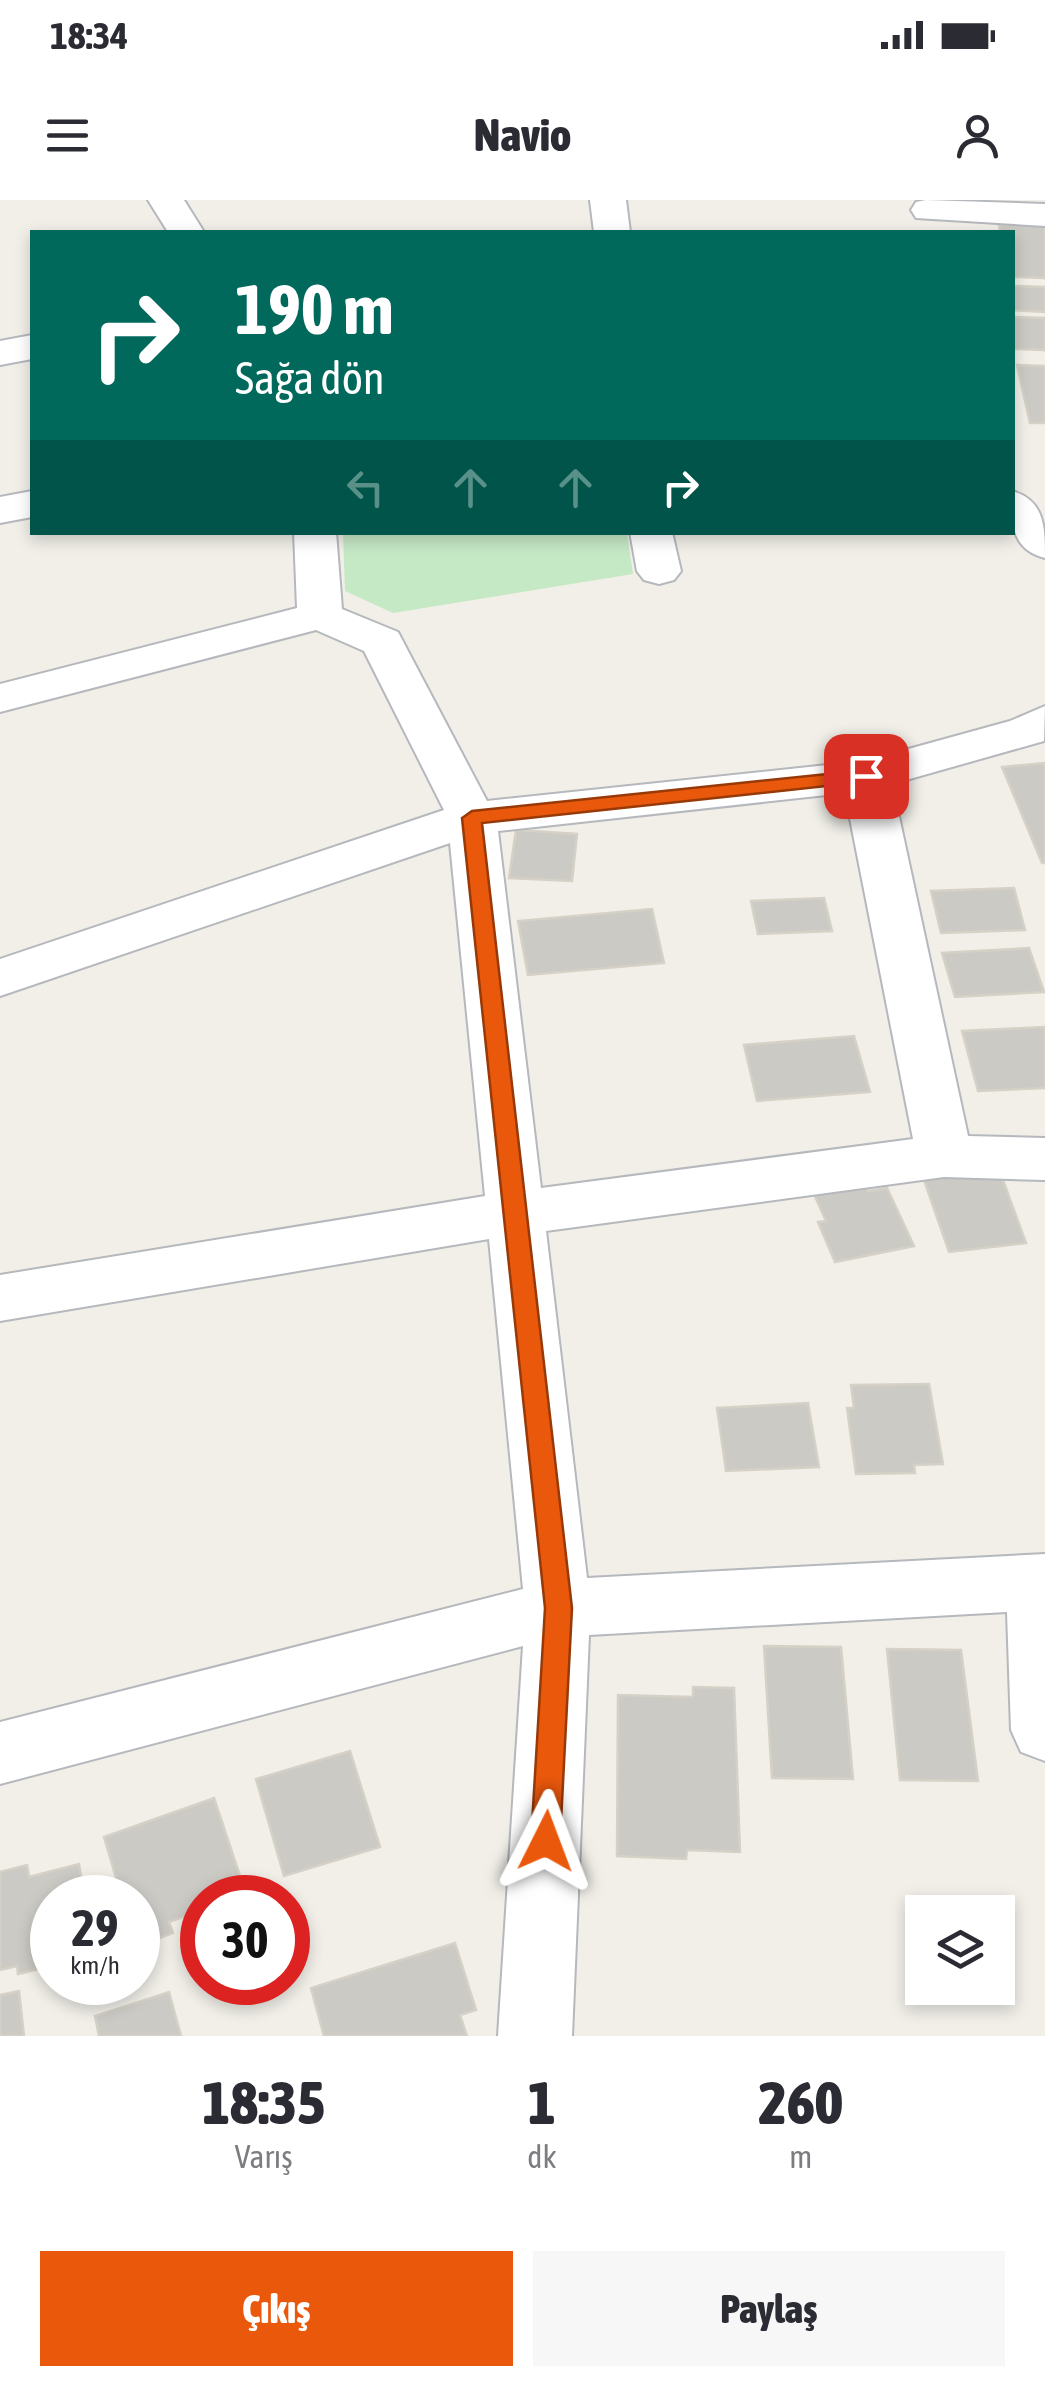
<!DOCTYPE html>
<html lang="tr">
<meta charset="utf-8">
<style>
body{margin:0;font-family:"Asap Condensed",sans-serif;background:#f7f7f7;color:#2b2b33;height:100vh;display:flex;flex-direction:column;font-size:38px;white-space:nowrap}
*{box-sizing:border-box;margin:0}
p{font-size:32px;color:#7c7c81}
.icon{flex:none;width:55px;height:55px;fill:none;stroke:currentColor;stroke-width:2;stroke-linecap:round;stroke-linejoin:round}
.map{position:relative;height:1836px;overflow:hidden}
.side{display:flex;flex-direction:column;background:#fff;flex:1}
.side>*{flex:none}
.hud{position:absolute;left:30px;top:30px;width:985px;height:305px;border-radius:0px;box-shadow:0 5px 15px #0003;background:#00695c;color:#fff;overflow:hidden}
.buttons{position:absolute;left:905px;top:1695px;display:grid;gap:20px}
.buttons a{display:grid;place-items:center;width:110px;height:110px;border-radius:0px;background:#fff;box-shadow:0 5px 15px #0003;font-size:50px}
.speed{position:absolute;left:30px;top:1675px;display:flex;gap:20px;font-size:50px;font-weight:700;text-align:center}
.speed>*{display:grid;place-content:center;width:130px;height:130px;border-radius:50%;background:#fff;box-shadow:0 5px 15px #0003;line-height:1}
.speed small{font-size:25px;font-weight:400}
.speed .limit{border:15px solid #d22;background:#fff;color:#111}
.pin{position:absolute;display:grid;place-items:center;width:85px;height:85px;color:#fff;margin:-42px;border-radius:20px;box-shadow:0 5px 15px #0006}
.me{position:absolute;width:110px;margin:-55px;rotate:3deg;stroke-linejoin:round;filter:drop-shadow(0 0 8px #0008)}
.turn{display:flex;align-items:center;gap:35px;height:210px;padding:0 40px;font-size:45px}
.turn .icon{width:130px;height:130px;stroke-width:2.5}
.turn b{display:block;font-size:70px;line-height:85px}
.lanes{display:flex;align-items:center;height:95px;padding:0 40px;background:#0003;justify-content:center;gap:50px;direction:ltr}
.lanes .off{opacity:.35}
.eta{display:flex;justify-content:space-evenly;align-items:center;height:170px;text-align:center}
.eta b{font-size:60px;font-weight:800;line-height:70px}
.primary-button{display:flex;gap:20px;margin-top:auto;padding:20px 40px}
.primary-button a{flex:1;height:115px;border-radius:0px;background:#ea580c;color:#fff;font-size:40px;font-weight:800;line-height:115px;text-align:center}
.primary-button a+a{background:#f7f7f7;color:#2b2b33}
.status{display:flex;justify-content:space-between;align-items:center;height:70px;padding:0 50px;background:#fff;direction:ltr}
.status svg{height:28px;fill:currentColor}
header{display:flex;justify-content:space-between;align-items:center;height:130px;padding:0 40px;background:#fff;font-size:45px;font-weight:800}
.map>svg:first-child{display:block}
</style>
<div class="status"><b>18:34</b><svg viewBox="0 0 49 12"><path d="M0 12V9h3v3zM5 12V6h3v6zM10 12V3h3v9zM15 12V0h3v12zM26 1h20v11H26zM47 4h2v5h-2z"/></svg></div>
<header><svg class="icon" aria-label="menu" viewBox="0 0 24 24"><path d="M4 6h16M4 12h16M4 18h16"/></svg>Navio<svg class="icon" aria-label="person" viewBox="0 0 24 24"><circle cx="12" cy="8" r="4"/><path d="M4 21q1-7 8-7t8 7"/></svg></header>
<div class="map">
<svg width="1045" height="1836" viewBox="0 0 1045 1836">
<rect width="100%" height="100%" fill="#f1efe8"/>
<path fill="#c5e8c5" d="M343 333H627L633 374 393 413 345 391Z"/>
<g fill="#cccac5" stroke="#d6d1c6" stroke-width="2.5">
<path d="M999 24 1045 25V78L1012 77V32H1000Z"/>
<path d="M1012 86 1045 87V112L1012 110Z"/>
<path d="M1012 117 1045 118V150L1012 149Z"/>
<path d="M1017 165 1045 166V223H1030Z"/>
<path d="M1045 563V663H1042L1002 567Z"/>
<path d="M516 630 577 634 572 681 509 678Z"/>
<path d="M1014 688 1025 730 941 733 931 691Z"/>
<path d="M824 698 832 731 758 734 751 701Z"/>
<path d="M652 709 664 763 528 775 518 721Z"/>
<path d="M1029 748 1044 792 955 797 942 753Z"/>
<path d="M1045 827V888L978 891 962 831Z"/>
<path d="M854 836 870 892 757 901 744 845Z"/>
<path d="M1000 972 1026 1043 949 1052 924 980Z"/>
<path d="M863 982 868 991 887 988 914 1046 835 1062 818 1022 826 1021 813 992Z"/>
<path d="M929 1184 943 1264 914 1265 915 1273 856 1274 847 1208H854L851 1185Z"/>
<path d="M808 1203 819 1267 726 1271 717 1208Z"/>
<path d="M764 1446 841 1447 853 1579 772 1578Z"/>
<path d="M887 1449 961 1450 978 1581 900 1580Z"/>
<path d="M693 1487 734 1488 740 1652 687 1650 686 1659 617 1656 618 1495 693 1497Z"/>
<path d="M350 1551 380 1647 284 1676 256 1579Z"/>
<path d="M214 1598 243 1685 202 1698V1710L169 1722 173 1733 138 1746V1698H122L104 1637Z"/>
<path d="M79 1664 85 1698H52V1766L18 1774 17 1766 0 1770V1672L27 1665 29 1677Z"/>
<path d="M455 1743 476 1810 460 1815 467 1836H324L311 1788Z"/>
<path d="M19 1791 24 1836H0V1795Z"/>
<path d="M169 1792 181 1836H99L95 1816Z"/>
</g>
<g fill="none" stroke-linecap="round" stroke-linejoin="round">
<defs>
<g id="minor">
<path d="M148 0H184L204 32H168Z"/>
<path d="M590 0H626L630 32H594Z"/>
<path d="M926 0 1045 4V26L916 18 911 10 916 2Z"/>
<path d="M32 135V159L0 165V141Z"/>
<path d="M32 291V317L0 323V297Z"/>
<path d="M1012 291C1045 300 1045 328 1045 358 1010 349 1012 322 1012 291Z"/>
<path d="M294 332H336L342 409 398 432 487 601 865 561 1010 521 1045 506 1044 541 892 584 968 936 1045 938V980L944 977 546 1031 587 1378 1045 1354V1561L1021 1552 1011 1530 1007 1412 589 1435 572 1836H498L523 1446 0 1584V1522L523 1389 489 1039 0 1121V1075L485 996 450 643 0 796V759L444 610 364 451 316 430 0 512V484L297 408ZM845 593 913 939 541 988 498 631Z"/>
<path d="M630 332H672L681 371 674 380 659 384 644 380 637 371Z"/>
</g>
</defs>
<use href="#minor" stroke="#b5b8bc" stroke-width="4"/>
<use href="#minor" fill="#fff" fill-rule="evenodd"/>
</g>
<path fill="#ea580c" stroke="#983908" stroke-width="2.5" d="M866 570 873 572V581L482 623 572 1408 560 1641 556 1651 546 1655 535 1651 531 1641 545 1408 462 618 472 611Z"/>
</svg>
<div class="buttons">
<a><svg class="icon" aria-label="layers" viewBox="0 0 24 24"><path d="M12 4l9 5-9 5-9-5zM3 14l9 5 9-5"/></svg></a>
</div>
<div class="speed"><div>29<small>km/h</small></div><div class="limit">30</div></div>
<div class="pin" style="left:866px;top:576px;background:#d93025"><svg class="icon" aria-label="arrive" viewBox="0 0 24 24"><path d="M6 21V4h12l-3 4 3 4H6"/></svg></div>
<svg class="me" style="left:546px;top:1641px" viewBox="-20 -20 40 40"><path d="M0-17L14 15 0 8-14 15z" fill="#ea580c" stroke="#fff" stroke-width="4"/></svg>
<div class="hud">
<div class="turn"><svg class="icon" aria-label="right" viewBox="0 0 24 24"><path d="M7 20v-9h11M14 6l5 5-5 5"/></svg><div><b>190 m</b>Sağa dön</div></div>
<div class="lanes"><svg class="icon off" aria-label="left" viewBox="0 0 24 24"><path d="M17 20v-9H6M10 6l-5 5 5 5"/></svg><svg class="icon off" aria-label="ahead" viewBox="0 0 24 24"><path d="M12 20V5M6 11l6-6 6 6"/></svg><svg class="icon off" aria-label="ahead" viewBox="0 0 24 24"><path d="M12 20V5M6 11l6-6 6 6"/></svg><svg class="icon" aria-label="right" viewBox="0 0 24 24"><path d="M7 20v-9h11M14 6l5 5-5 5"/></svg></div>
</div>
</div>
<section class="side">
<div class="eta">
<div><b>18:35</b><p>Varış</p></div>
<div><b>1</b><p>dk</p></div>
<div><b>260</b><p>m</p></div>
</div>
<div class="primary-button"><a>Çıkış</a><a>Paylaş</a></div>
</section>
